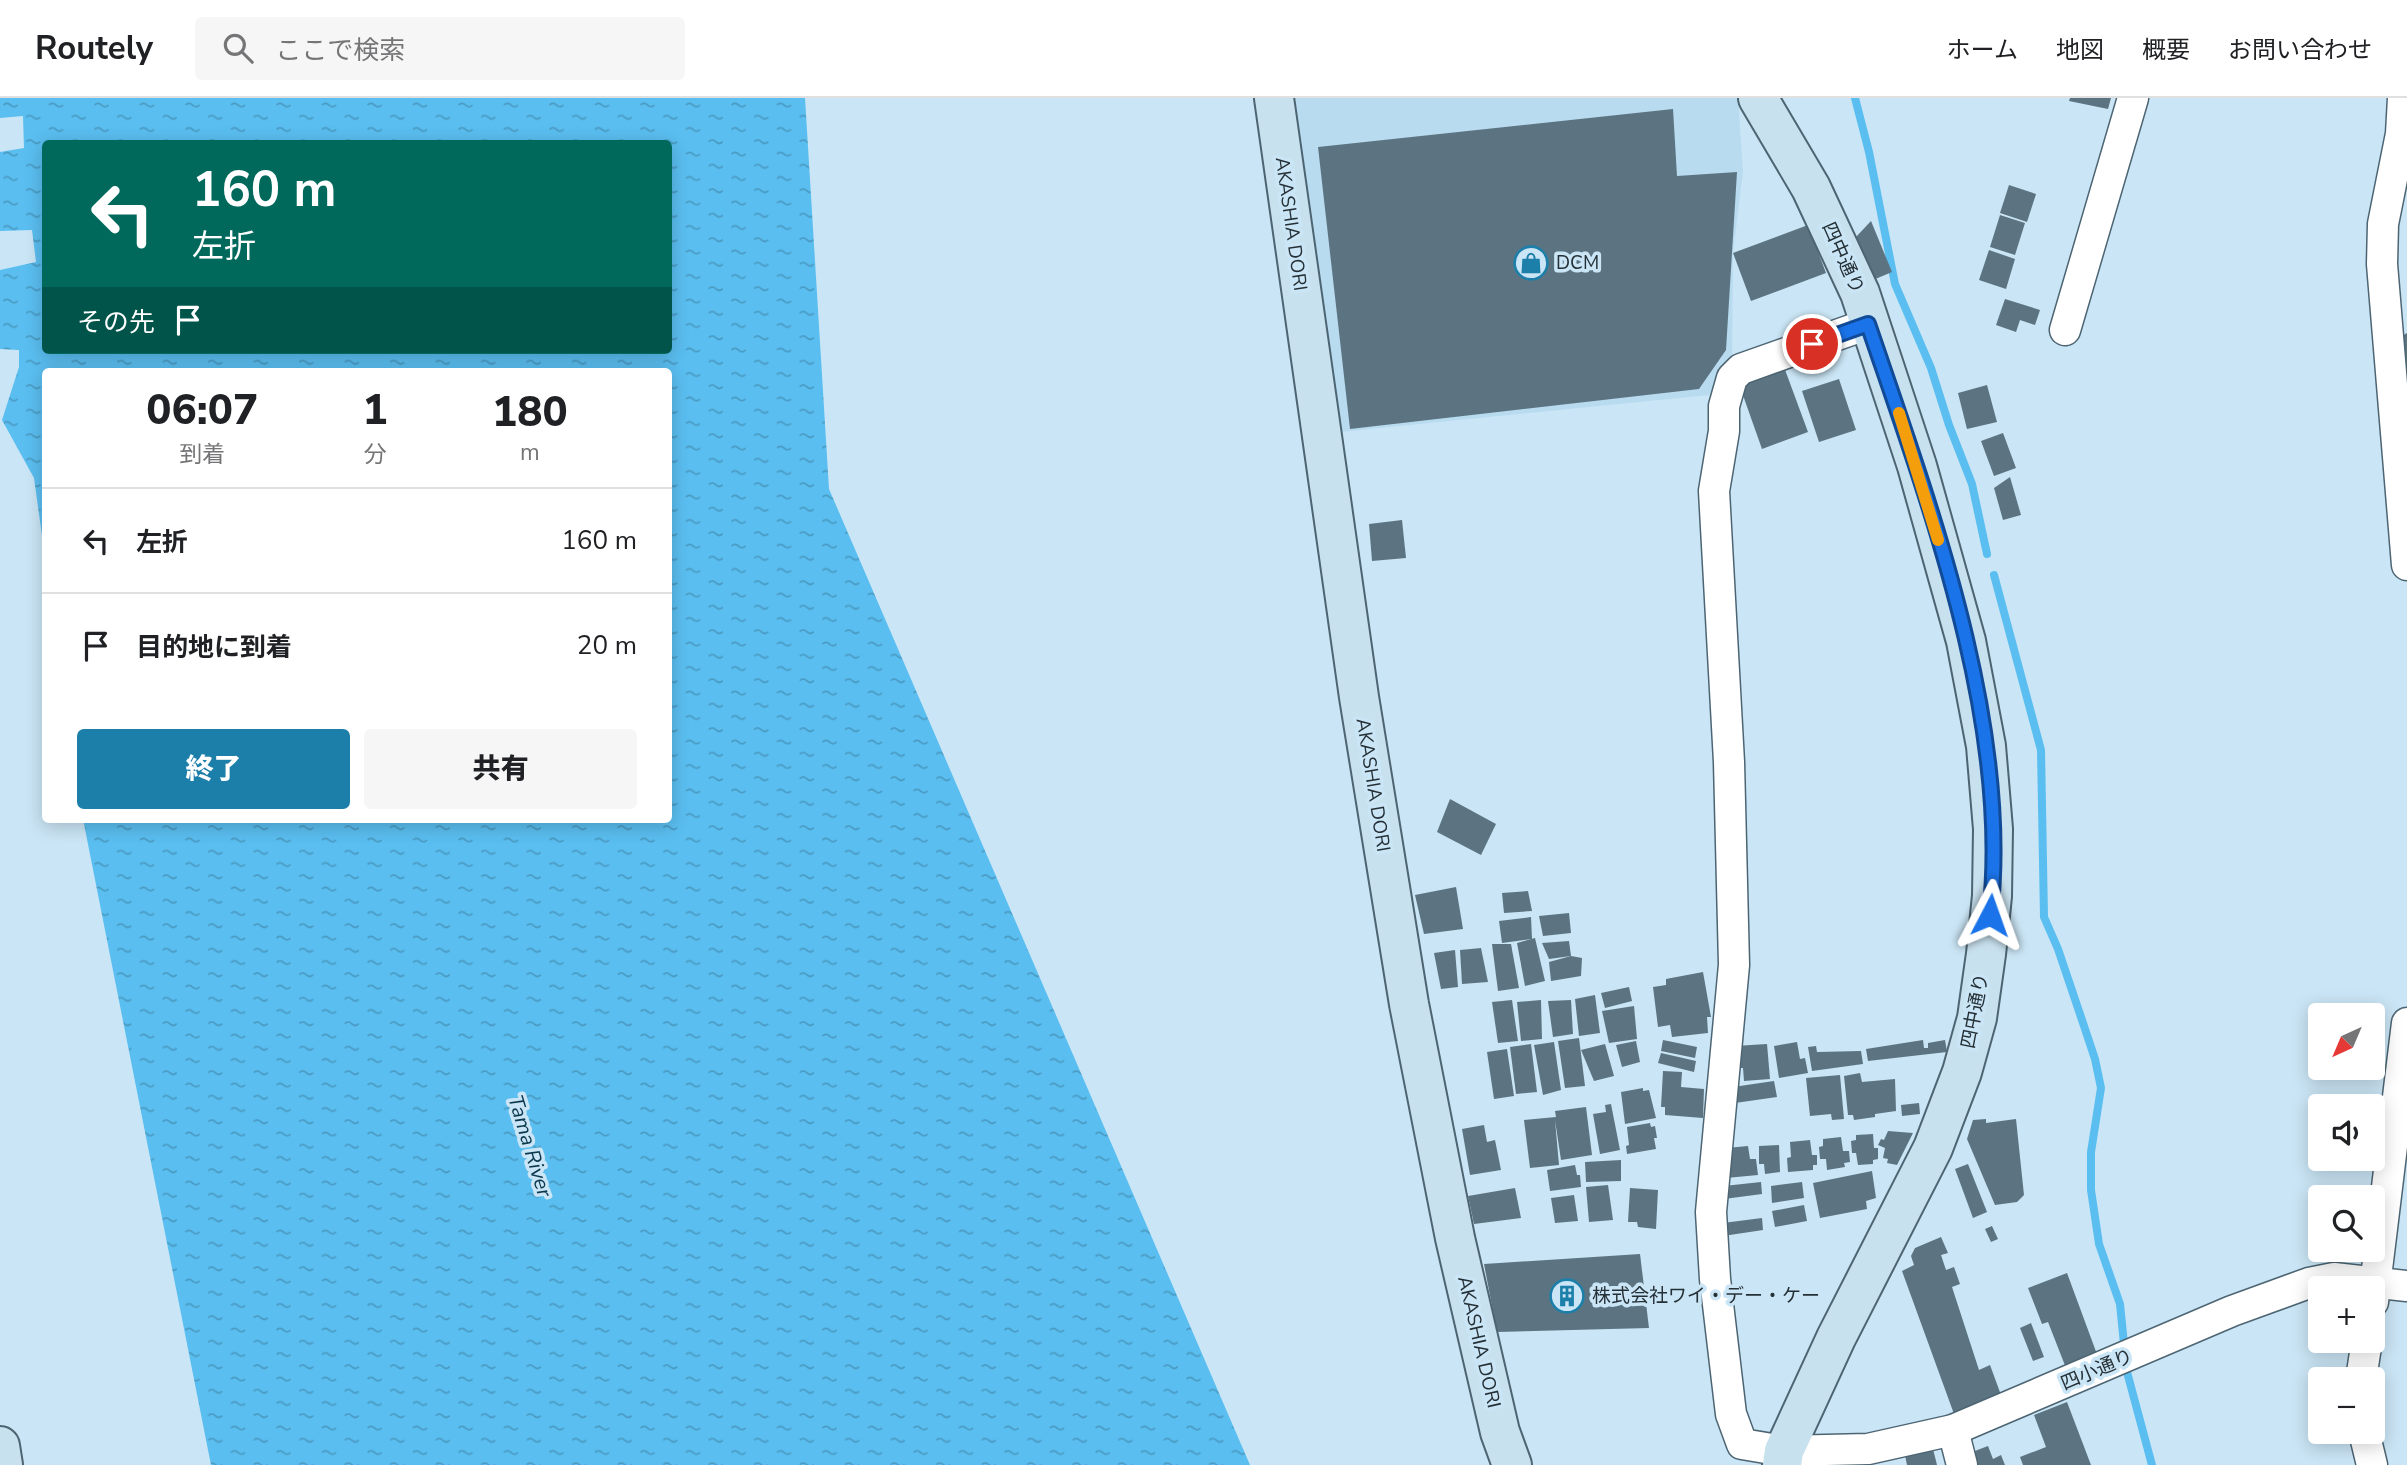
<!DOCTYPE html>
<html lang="ja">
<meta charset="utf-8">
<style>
body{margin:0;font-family:"Nunito Sans","Noto Sans JP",sans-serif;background:#f6f6f6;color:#202124;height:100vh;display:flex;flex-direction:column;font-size:26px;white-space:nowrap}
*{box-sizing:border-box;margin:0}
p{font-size:23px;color:#757577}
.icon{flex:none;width:38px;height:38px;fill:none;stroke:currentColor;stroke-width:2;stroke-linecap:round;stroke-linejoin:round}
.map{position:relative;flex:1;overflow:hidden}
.sheet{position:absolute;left:42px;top:270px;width:630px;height:455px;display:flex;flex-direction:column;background:#fff;border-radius:7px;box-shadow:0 4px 18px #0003}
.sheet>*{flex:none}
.banner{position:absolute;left:42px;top:42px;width:630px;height:214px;border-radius:7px;box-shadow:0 4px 18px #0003;background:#00695c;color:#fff;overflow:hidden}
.needle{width:46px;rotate:224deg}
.controls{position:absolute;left:2308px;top:905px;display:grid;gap:14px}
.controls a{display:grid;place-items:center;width:77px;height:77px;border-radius:7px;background:#fff;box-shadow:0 4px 18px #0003;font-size:35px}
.pin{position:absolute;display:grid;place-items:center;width:60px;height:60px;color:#fff;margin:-30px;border:4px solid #fff;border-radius:50%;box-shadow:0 2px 7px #0007}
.me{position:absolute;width:77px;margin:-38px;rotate:4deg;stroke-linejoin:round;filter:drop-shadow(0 0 5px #0008)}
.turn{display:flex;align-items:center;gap:24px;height:147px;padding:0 35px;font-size:32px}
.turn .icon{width:91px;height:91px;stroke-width:2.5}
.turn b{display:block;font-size:49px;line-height:60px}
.then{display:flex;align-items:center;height:66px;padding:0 35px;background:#0003;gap:14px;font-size:26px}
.eta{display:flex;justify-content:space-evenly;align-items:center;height:119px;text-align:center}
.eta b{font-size:42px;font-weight:800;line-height:49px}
.action{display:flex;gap:14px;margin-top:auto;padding:14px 35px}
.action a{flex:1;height:80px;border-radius:7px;background:#1c7faa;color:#fff;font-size:28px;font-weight:800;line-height:80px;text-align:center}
.action a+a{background:#f6f6f6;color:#202124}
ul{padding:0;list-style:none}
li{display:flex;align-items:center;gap:21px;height:105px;padding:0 35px;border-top:2px solid #e0e0e0}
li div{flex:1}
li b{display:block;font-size:26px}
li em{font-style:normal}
header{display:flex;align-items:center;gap:42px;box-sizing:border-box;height:98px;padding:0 35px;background:#fff;border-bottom:2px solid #e0e0e0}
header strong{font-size:33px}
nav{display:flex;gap:38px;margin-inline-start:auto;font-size:24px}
.search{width:490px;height:63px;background:#f6f6f6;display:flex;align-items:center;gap:18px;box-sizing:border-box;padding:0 24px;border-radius:7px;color:#757577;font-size:26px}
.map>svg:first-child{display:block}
</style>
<header>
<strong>Routely</strong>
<div class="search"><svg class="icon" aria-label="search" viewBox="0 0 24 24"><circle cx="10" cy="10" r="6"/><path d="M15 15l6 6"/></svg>ここで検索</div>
<nav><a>ホーム</a><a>地図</a><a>概要</a><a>お問い合わせ</a></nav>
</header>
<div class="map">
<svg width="2407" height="1367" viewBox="0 0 2407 1367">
<defs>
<pattern id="water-ripples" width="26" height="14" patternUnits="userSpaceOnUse" patternTransform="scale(1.75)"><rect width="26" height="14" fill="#5abef0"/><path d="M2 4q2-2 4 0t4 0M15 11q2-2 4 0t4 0" fill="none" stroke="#4a9bc3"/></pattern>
</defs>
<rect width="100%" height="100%" fill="#cae5f5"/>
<path fill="#b8dbef" d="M1294 0H1738L1743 73 1733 155 1732 265 1718 280 1709 297 1340 334Z"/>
<path fill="url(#water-ripples)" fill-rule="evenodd" d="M0 0H805L829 391 1250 1367H211L83 721H668V273H46L45 459 34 380 2 322 19 269V252L0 251V172L36 164 32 132 0 133V54L24 50 23 18 0 20ZM46 46H668V252H46Z"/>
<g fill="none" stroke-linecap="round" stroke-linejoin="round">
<g stroke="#5abef0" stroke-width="8">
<path d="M1855 0 1869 54 1895 186 1931 270 1949 327 1972 386 1987 456"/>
<path d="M1994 477 2041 652 2044 819 2058 851 2083 925 2095 961 2101 990 2091 1054V1092L2099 1146 2120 1206 2124 1246"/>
<path d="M2127 1274 2152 1367"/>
</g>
</g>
<g fill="#5c7482">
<path d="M2070 0H2111L2108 11 2069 3Z"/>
<path d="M1673 11 1677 78 1737 74 1726 252 1699 291 1350 331 1318 49Z"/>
<path d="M2009 87 2036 96 2027 124 2000 115Z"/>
<path d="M2000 117 2025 125 2015 157 1990 149Z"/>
<path d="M1871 123 1892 174 1873 182 1856 139Z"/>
<path d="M1808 127 1826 175 1751 203 1733 155Z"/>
<path d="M1989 152 2015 161 2006 191 1979 182Z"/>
<path d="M2005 201 2040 212 2035 227 2020 222 2016 234 1996 227Z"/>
<path d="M2407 235V298L2400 270 2406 265 2398 255 2397 241Z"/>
<path d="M1784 269 1808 334 1762 351 1739 286Z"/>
<path d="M1839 281 1856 332 1819 344 1802 293Z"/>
<path d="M1987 287 1997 324 1967 331 1958 295Z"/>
<path d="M2003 335 2016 370 1994 378 1981 343Z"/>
<path d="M2010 379 2021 417 2003 422 1994 390Z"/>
<path d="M1402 422 1406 460 1372 463 1369 426Z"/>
<path d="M1450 701 1496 726 1481 757 1437 734Z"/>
<path d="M1456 789 1463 831 1424 836 1415 797Z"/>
<path d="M1528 793 1532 813 1504 815 1502 795Z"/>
<path d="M1569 815 1571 835 1543 838 1539 818Z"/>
<path d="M1531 819 1532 841 1502 845 1499 823Z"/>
<path d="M1535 840 1545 883 1525 888 1517 845Z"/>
<path d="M1569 843 1571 858 1549 861 1542 845Z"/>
<path d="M1492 846H1511L1519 890 1498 893Z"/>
<path d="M1481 850 1488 884 1462 886 1460 852Z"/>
<path d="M1455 852 1458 889 1441 891 1434 855Z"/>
<path d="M1571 858 1582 860 1581 878 1551 883 1549 864Z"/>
<path d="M1703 874 1711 919H1707L1708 935 1672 939 1670 927 1658 929 1653 889 1666 887V881Z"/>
<path d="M1629 889 1632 903 1605 910 1601 895Z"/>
<path d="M1595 897 1600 935 1579 938 1575 901Z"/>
<path d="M1512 902 1518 943 1498 945 1492 904Z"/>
<path d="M1541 902 1542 941 1521 943 1517 904Z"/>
<path d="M1571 902 1573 936 1553 939 1548 903Z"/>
<path d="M1634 908 1637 941 1609 945 1602 913Z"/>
<path d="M1579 940 1585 988 1565 990 1558 943Z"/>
<path d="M1663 942 1697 949 1695 960 1661 953Z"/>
<path d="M1923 942 1924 950H1928V945L1945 942 1947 954 1868 963 1866 951Z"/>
<path d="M1636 943 1640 964 1622 969 1616 947Z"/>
<path d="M1554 944 1561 992 1543 997 1534 947Z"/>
<path d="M1797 944 1800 961 1805 960 1808 975 1779 980 1774 948Z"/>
<path d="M1531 946 1537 994 1516 996 1510 949Z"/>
<path d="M1605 946 1614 978 1594 983 1581 952Z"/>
<path d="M1767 946 1770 981 1744 983 1743 970H1737L1735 948Z"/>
<path d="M1816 948 1817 954 1861 953 1863 966 1812 973 1808 949Z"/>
<path d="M1507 951 1514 998 1494 1001 1487 954Z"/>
<path d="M1661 955 1696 963 1694 974 1658 965Z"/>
<path d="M1663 973 1682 974 1681 989 1704 991 1703 1020 1665 1017V1009H1661Z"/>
<path d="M1860 975 1862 984 1895 981 1896 1013 1875 1016V1019L1854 1022 1853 1017H1848L1844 978Z"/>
<path d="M1840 977 1844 1021 1832 1022 1831 1016 1810 1018 1806 980Z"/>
<path d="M1774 983 1777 999 1735 1005 1733 989Z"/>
<path d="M1643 990V993L1649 992 1656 1020 1625 1026 1621 994Z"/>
<path d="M1919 1005 1920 1016 1902 1018 1901 1007Z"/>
<path d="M1611 1006 1620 1052 1600 1056 1593 1016 1606 1014 1605 1007Z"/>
<path d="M1586 1009 1592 1057 1561 1062 1555 1022 1559 1067 1530 1070 1524 1022 1556 1019 1555 1013Z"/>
<path d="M1986 1021V1025L2016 1021 2024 1097 2017 1104 1995 1107 1967 1041 1973 1022Z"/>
<path d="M1650 1025 1651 1029 1655 1028 1657 1040H1654L1656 1051 1627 1056 1626 1048 1629 1047 1627 1029Z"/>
<path d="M1484 1027 1487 1044 1495 1042 1501 1072 1470 1077 1462 1031Z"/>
<path d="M1888 1033 1913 1035 1897 1067 1887 1065 1888 1061 1883 1060 1885 1050 1878 1047 1881 1041 1884 1042Z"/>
<path d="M1873 1036 1874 1050H1878V1061L1873 1062V1066L1858 1067 1856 1055H1852L1851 1043 1856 1042V1037Z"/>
<path d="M1841 1039 1843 1053H1849L1850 1064 1844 1065 1845 1069 1827 1072 1826 1061H1820L1819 1049 1823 1048V1041Z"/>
<path d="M1810 1042 1812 1057H1817V1067H1813V1072L1788 1074 1787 1060 1791 1059 1790 1044Z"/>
<path d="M1779 1047 1780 1074 1765 1076 1764 1066H1759V1048Z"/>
<path d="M1748 1048 1750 1061H1756L1758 1077 1726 1080 1727 1050Z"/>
<path d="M1621 1062V1083L1586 1084 1585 1064Z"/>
<path d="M1968 1066 1987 1114 1973 1120 1955 1071Z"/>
<path d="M1575 1067 1577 1077H1580L1581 1089 1550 1093 1547 1072Z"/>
<path d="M1872 1073 1876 1100 1866 1103 1867 1111 1820 1120 1813 1085Z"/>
<path d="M1761 1084 1762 1096 1724 1101V1088Z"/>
<path d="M1802 1084 1804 1100 1772 1105 1771 1088Z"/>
<path d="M1608 1087 1613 1122 1589 1124 1586 1089Z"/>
<path d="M1515 1090 1521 1120 1474 1126 1468 1098Z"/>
<path d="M1630 1090 1658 1092 1656 1131 1638 1129 1637 1124H1628Z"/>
<path d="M1574 1097 1578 1123 1555 1125 1551 1100Z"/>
<path d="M1804 1107 1807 1123 1775 1129 1772 1113Z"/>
<path d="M1762 1120 1763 1132 1723 1138V1125Z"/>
<path d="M1992 1128 1998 1141 1991 1144 1985 1131Z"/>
<path d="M1941 1139 1948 1155 1941 1157 1946 1172 1954 1169 1960 1186 1952 1189 1979 1272 1990 1267 2001 1297 1954 1316 1902 1173 1914 1167 1911 1158 1915 1150Z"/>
<path d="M1640 1156 1649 1230 1497 1234 1484 1166Z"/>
<path d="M2067 1175 2098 1259 2066 1270 2048 1224 2042 1226 2028 1190Z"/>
<path d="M2031 1225 2044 1259 2033 1263 2020 1230Z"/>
<path d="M2067 1304 2091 1367H2023L2020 1359 2046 1349 2034 1317Z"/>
<path d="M1988 1348 1993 1361 2001 1357 2005 1367H1972L1967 1356Z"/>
<path d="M1933 1351 1937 1367H1907L1905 1357Z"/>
</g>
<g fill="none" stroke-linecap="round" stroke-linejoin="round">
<defs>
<g id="street">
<path d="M2403 0 2401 36 2383 126 2382 166 2407 467"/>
<path d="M1868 226 1741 271 1732 280 1724 308V333L1714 393 1729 664 1734 867 1711 1114 1715 1181 1731 1316 1742 1346 1784 1353 1868 1351 1953 1332 2232 1213 2309 1185 2334 1180 2407 1188"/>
<path d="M2065 232 2133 0"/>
<path d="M2373 1204 2407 925"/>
<path d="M2361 1281 2367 1242"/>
<path d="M1953 1332 1962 1367"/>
<path d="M2364 1334 2372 1367"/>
</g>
<g id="secondary">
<path d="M1274 0 1359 599 1409 906 1455 1140 1500 1334 1512 1367"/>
<path d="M1758 0 1811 90 1860 195 1917 368 1966 543 1986 648 1993 731 1992 798 1986 856 1977 920 1962 974 1933 1050 1836 1240 1784 1353 1782 1367"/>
<path d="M0 1348 3 1367"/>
</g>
</defs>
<use href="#street" stroke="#4d6573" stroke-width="33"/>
<use href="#secondary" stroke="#4d6573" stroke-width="42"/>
<use href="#street" stroke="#fff" stroke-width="30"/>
<use href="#secondary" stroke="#c8e1ee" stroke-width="38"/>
</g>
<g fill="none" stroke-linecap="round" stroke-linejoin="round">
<defs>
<path id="route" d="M1812 246 1868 226C1929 405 2012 626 1990 817"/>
</defs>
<use href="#route" stroke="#114b97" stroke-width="18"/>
<use href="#route" stroke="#1a73e8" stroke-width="12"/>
<path stroke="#f59e0b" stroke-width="12" d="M1899 315 1938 442"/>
</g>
<defs>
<symbol id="shop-ring" viewBox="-11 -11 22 22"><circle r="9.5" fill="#cae5f5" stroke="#1c7faa" stroke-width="1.5"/><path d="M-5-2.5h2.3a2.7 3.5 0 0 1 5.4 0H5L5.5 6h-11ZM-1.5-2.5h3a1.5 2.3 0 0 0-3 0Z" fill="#1c7faa"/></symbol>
<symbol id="building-ring" viewBox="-11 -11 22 22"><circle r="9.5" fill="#cae5f5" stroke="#1c7faa" stroke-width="1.5"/><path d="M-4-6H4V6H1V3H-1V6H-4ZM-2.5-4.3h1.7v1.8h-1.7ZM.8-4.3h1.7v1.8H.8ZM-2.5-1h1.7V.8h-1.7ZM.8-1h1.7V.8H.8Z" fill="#1c7faa"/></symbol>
</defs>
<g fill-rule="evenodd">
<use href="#shop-ring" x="1512" y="146" width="38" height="38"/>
<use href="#building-ring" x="1548" y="1179" width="38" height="38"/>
</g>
<g text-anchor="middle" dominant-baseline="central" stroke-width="7" stroke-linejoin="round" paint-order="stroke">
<g font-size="19" fill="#253036" stroke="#cae5f5">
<text transform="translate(1291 126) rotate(82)">AKASHIA DORI</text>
<text transform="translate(1843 160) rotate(66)">四中通り</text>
<text transform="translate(1373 687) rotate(81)">AKASHIA DORI</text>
<text transform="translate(1975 913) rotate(-79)">四中通り</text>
<text transform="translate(1479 1244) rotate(77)">AKASHIA DORI</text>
<text transform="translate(2097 1272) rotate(-23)">四小通り</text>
</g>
<g font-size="19" fill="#253036" stroke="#cae5f5" text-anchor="start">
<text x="1556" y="165">DCM</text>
<text x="1592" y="1198">株式会社ワイ・デー・ケー</text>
</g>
<g font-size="21" font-style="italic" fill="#0b384c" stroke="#cae5f5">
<text transform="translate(530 1048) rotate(73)">Tama River</text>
</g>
</g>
</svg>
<div class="controls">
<a><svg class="needle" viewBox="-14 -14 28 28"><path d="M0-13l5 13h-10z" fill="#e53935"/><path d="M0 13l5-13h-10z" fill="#757577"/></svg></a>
<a><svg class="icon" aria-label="sound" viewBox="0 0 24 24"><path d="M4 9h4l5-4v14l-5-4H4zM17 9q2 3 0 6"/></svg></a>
<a><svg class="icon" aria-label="search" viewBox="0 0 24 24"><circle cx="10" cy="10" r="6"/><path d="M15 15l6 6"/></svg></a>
<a>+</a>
<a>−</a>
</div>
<div class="pin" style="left:1812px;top:246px;background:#d93025"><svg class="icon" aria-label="arrive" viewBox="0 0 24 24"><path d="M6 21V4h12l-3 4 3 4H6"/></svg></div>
<svg class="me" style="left:1990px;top:817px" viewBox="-20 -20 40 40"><path d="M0-17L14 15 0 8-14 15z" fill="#1a73e8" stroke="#fff" stroke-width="4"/></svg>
<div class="banner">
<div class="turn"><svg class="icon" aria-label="left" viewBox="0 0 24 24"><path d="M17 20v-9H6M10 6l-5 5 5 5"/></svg><div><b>160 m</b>左折</div></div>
<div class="then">その先<svg class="icon" aria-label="arrive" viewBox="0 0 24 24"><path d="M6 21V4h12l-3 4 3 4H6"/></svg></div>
</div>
<section class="sheet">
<div class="eta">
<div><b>06:07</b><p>到着</p></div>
<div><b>1</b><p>分</p></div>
<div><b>180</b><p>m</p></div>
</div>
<ul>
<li><svg class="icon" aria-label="left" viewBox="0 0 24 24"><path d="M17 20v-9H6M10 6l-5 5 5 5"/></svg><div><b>左折</b></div><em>160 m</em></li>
<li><svg class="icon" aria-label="arrive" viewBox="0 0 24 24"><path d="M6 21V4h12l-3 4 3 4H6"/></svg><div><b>目的地に到着</b></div><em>20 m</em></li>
</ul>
<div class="action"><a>終了</a><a>共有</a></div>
</section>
</div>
